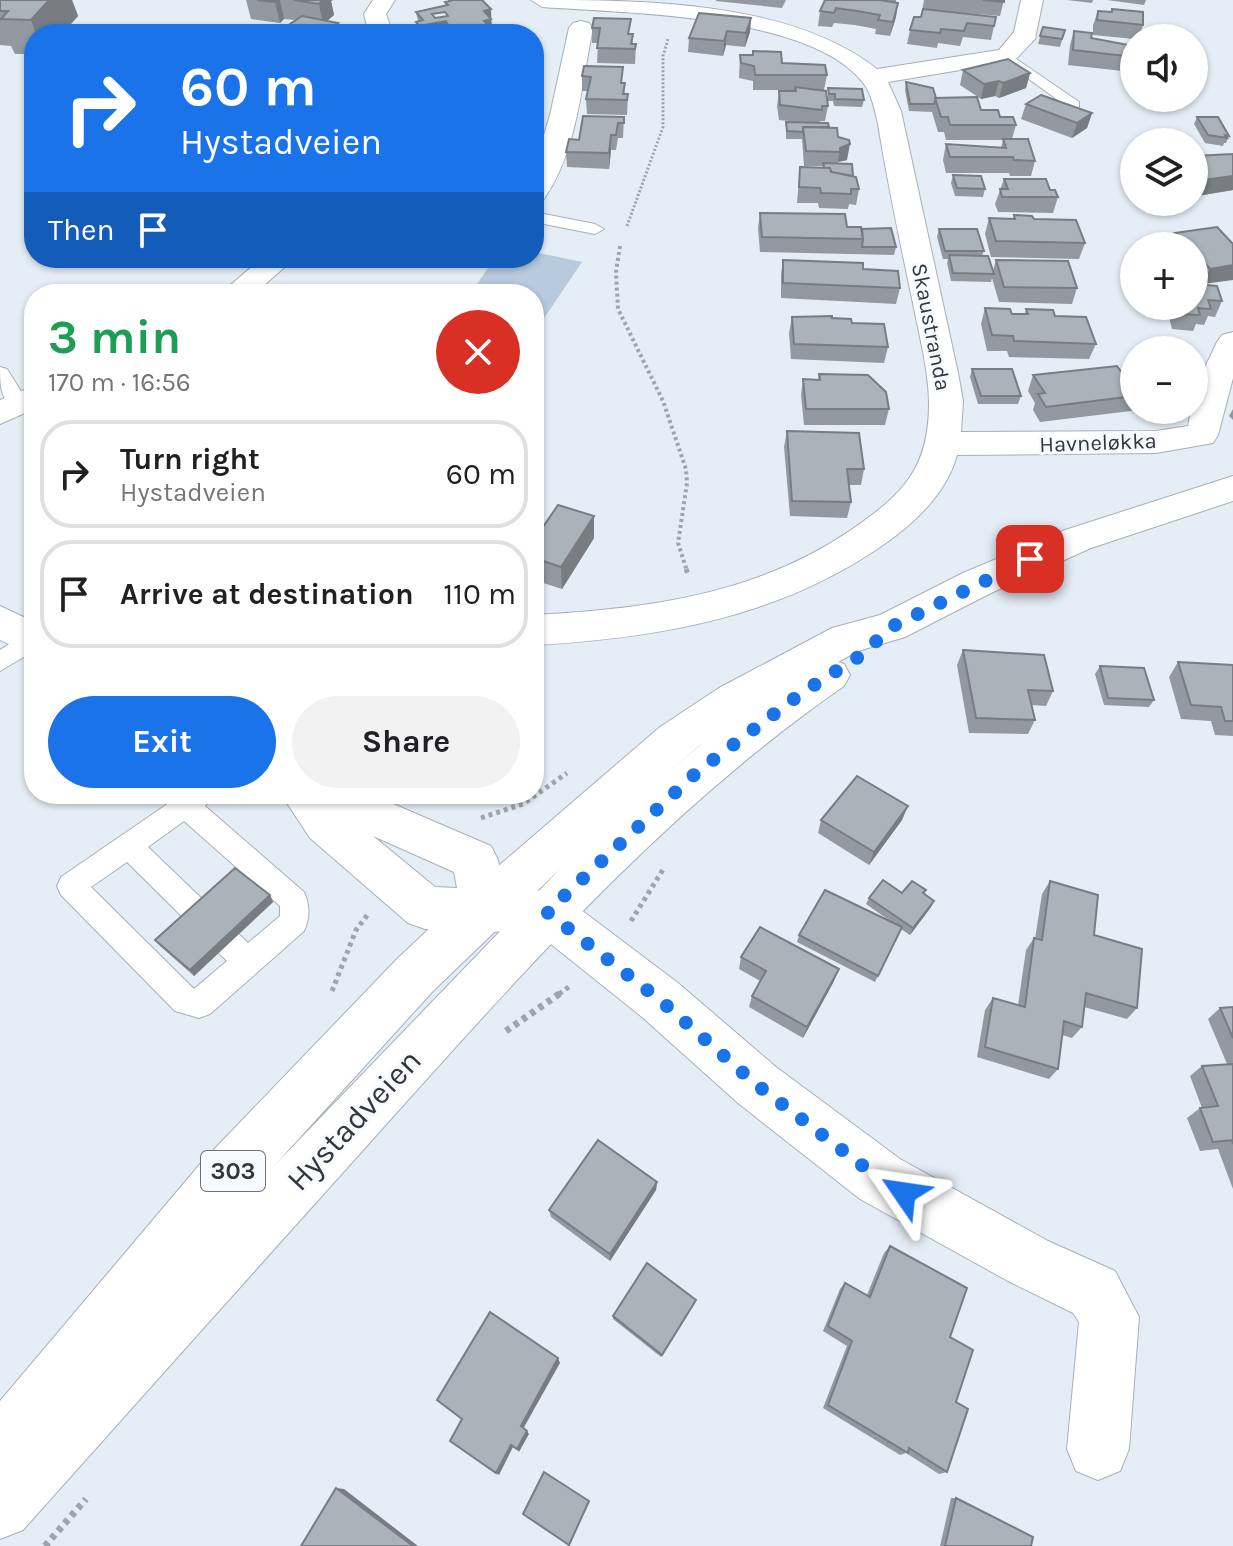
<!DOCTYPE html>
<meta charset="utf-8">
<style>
body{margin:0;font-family:Karla,sans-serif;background:#f2f2f2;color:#202124;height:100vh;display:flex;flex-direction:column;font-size:30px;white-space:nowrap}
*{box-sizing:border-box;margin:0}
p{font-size:26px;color:#757577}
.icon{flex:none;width:44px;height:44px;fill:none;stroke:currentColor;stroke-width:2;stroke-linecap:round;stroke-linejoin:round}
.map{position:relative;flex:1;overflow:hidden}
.details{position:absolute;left:24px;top:284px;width:520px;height:520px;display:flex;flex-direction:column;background:#fff;border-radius:32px;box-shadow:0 2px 6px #0004}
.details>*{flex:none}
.banner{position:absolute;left:24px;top:24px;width:520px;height:244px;border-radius:32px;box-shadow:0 2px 6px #0004;background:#1a73e8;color:#fff;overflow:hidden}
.tools{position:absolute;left:1120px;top:24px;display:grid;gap:16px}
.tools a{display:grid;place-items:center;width:88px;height:88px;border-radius:50%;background:#fff;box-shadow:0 2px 6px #0004;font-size:40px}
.pin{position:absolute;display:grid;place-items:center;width:68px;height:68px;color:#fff;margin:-34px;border-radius:16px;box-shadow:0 4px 12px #0006}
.me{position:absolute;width:88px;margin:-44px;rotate:302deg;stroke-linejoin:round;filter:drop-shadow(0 0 6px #0008)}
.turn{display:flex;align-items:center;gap:28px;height:168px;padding:0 24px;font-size:36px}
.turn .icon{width:104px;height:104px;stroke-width:2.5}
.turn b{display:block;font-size:56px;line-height:68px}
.then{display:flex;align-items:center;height:76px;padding:0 24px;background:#0003;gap:16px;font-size:30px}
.round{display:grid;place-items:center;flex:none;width:84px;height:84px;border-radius:42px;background:#f2f2f2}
.overview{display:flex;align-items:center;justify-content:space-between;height:136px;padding:0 24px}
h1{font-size:48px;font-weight:700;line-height:60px;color:#1e9e55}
.action{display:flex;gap:16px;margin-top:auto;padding:16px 24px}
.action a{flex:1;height:92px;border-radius:48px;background:#1a73e8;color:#fff;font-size:32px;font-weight:700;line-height:92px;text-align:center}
.action a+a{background:#f2f2f2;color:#202124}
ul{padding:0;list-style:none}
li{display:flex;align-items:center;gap:24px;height:108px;margin:0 16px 12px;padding:0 8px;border:4px solid #e0e0e0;border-radius:32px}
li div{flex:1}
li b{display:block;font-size:30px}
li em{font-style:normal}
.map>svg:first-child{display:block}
</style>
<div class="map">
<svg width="1233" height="1546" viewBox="0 0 1233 1546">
<rect width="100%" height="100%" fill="#e5edf6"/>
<path fill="#b7cade" d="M534 252 582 262 534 333V294H470L495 258H534Z"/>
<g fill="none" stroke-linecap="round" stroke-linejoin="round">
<defs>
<g id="service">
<path d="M1006 52 1079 102V108H1069L1001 59 999 56Z"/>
<path d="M534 212 595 224 604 229 595 234 534 222Z"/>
<path d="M0 367 7 369 29 404 26 408 19 410C0 405 0 383 0 367Z"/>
<path d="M34 631V651L0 671V650L25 634Z"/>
<path d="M182 794H215L205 806 304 892C310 905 310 918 304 931L210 1014 199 1018 175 1011 61 895 57 886 61 877ZM184 821 280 906V916L248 943 148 847ZM127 862 227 961 194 989 91 887Z"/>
</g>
<g id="minor">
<path d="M373 0H395L386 14 393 34H369L364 14Z"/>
<path d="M531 0C640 0 789 0 877 69L999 50 1014 32 1021 0H1043L1035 39 1014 61 888 82 901 111 958 373 963 401 961 432 1156 431 1188 426 1191 410H1194L1195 388 1217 342 1222 335 1233 332V378L1218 435 1213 443 1156 453 957 455C947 492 917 521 886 543 781 617 660 638 534 645V615C646 609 756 595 851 530 902 495 929 469 929 404 929 373 920 339 914 308 901 247 888 186 878 124 875 111 872 95 864 84 813 14 623 13 542 7Z"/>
<path d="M581 21 589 23 593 28C581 85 578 150 544 199L534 201V168L550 115 569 28 573 23Z"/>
<path d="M262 258H295L254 294H220Z"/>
<path d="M34 386V409L0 424V400Z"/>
<path d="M0 606 34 622V656L0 640Z"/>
<path d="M281 794H370L491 846 498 860 504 889 547 891 564 897 678 983 776 1067 900 1159 1048 1241 1115 1271 1139 1317 1129 1449 1120 1471 1098 1480 1076 1471 1067 1449 1079 1322 1073 1313 1008 1281 860 1199 738 1103 642 1017 537 933 425 929 408 923 310 838ZM373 836 454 872 457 888 435 887Z"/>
</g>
<path id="primary" d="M1233 476V501L1091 548 991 593 905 637 858 651 838 662 844 664 850 675 844 686C667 809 533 961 390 1120 268 1256 145 1393 23 1530L0 1539V1401L201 1163 397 959 467 893 660 727 719 688 832 628 880 615 963 573 1065 530ZM703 743 699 746 668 772ZM561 868 274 1166 433 991Z"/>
</defs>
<use href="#service" stroke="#a8afb8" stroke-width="2"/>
<use href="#minor" stroke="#a8afb8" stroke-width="2"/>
<use href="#primary" stroke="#a8afb8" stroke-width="2"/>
<path stroke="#9fa5ac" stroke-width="3" stroke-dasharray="2 2" stroke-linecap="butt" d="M627 226 663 127V56L668 39"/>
<path stroke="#9fa5ac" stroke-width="4" stroke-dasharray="3 3" stroke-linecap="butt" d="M620 246 616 272 618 309 663 401 686 469 687 483 678 543 687 571"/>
<g stroke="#9fa5ac" stroke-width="5" stroke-dasharray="4 4" stroke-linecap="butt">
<path d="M686 569 688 574"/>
<path d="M481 818 523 804 567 773"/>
<path d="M631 921 664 868"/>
<path d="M332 991 356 930 368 914"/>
<path d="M559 994 570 986"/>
</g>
<g stroke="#9fa5ac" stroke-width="7" stroke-dasharray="5 5" stroke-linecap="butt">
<path d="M506 1031 562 992"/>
<path d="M45 1546 86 1499"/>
</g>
<use href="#service" fill="#fff" fill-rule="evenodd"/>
<use href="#minor" fill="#fff" fill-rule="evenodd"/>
<use href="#primary" fill="#fff" fill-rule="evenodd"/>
</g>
<g fill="#9299a0" fill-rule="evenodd">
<path d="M0 0H72L78 16 62 34H34V54H15L11 46 0 45Z"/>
<path d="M246 0H333L331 1 334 15 327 21 339 30 349 31V34H275L295 20 284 19 280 23 251 19Z"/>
<path d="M448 0H482L492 24V34H416V32H417L416 22 418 21 416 12 446 6 445 2 448 1ZM445 12 447 16 435 18 432 14Z"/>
<path d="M716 0H786L782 8 716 1Z"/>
<path d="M825 0H896V17L890 36 875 34 876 29 855 25 834 23 832 27 818 26 820 11Z"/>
<path d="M924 0H1004L1000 16 929 10 996 17 991 40 963 37 960 46 938 43 937 48 907 44 910 30 921 17Z"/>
<path d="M1067 0H1093L1092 3Z"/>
<path d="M1107 0H1146L1144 5Z"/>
<path d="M1112 9 1143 25 1139 38H1134V39L1093 35V25L1098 11 1111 12Z"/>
<path d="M594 18 631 34 633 44H636L635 64 597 63 598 43H592V28Z"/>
<path d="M751 18 750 32 745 47 726 45 723 56 688 52 689 38Z"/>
<path d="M1043 27 1065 30 1060 47 1038 44Z"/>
<path d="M1074 31 1091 38 1134 46V65L1132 72 1068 65 1070 45Z"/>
<path d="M740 55 782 63 827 75 824 90H814L828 106 825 121H820V123L829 127 838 137 847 160 838 162V164L853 176 859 189 856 205 849 204 848 209 819 208 818 203H797L800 167 823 168V166H804L802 139H786V122H798L779 120 777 106 779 91H795V90H753V81L739 78Z"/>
<path d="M584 66 623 83 625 94H628L627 115 587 114 586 99 588 91H582V76Z"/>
<path d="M963 70 1030 73 1026 88 999 98 995 96 981 99 960 85Z"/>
<path d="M906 82 936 98 981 110 1000 117 1016 125 1012 139 1035 161 1031 176H1010L1009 173H946L943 160 946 144 1001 148 1003 140H946L944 132H938L932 112 909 111 905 90Z"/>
<path d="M828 88 864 100 862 107 834 106 833 101H828Z"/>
<path d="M1153 98H1174L1172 102Z"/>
<path d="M1026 104 1092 113 1087 128 1072 138 1021 119Z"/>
<path d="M624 117 623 138H618L616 150H611L609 169 567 167 566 152 579 140Z"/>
<path d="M1197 117 1229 136 1226 143H1224L1223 146 1205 143 1194 124Z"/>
<path d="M1233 154V190L1197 196 1194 193V156Z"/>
<path d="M953 175 985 189 983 197 955 196 951 183Z"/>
<path d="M1004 179 1050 190 1058 197 1053 213 998 212 995 204Z"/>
<path d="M760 213 862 229 896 247 894 255 760 252 758 228Z"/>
<path d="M1014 215 1085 243 1079 259 991 257 985 234 989 218 1013 219Z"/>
<path d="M939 229 984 251 982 256 993 271 996 260 1077 288 1072 304 999 302 992 278 991 282 951 281 947 263 948 259H943L937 237Z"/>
<path d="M1175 233 1233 244 1203 284 1196 277H1194V246H1170Z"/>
<path d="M783 260 863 269 900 288 896 304 781 298V275Z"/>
<path d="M1194 284 1222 301 1215 317 1208 316 1204 325 1196 324 1193 331 1172 329 1166 306H1194Z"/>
<path d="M985 308 1012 314H1025L1026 309 1055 316 1096 344 1089 359 1009 357 1007 351H987L981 324Z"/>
<path d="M792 317 832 318 852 323 888 347 884 363 791 359 789 333Z"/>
<path d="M972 369 1021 396 1018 404H978L970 377Z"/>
<path d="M819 374 889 409 885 425H804L801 395 803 379 818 380Z"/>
<path d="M1033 375 1134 389V410H1139L1040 422 1033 410 1035 403 1028 391Z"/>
<path d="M1233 409V420L1229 416Z"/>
<path d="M787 431 864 469 861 485H849L851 502 847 518 790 516 784 447Z"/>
<path d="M594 516V538L562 589 534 580V540Z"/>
<path d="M963 650 1053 691 1046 706 1032 705 1035 720 1028 734 969 733 957 665Z"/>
<path d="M1178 662 1233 665V736L1215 735 1211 721 1181 719 1169 677Z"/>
<path d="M1100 666 1154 700 1149 707 1104 705 1095 674Z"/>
<path d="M821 820H902L869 865 818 833Z"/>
<path d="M1050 881 1094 935 1137 1008 1127 1019 1084 1007 1082 1027 1072 1038 1062 1035 1058 1069 1049 1079 977 1057 985 1010 993 998 1018 1005 1026 950 1034 938 1035 939 1042 894Z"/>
<path d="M926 890 924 894 934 901 931 907 910 935 901 929 875 982 797 942 799 935 893 923 866 904 869 898Z"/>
<path d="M270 895 273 902 194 976 160 946 155 940Z"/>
<path d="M741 957 834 981 803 1038 749 1007 752 996 760 981 739 969Z"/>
<path d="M1233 1007V1189L1218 1149 1200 1151 1187 1118 1200 1108H1202L1190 1076 1202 1066 1227 1064 1208 1019 1220 1008Z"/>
<path d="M657 1182 656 1190 610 1261 551 1217 549 1210Z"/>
<path d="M890 1246 950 1337 956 1402 947 1472 939 1474 906 1453 900 1455 823 1408 847 1346 823 1331 840 1289 845 1283 867 1295 884 1253Z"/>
<path d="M695 1303 661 1357 613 1319V1316Z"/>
<path d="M951 1498H956L1031 1546H940Z"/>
</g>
<g fill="#777d82">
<path d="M49 0H72L78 16 62 34H36L31 20Z"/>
<path d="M278 0H280L284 19 280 23 275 2Z"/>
<path d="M315 0H333L331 1 334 15 323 24 319 4Z"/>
<path d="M898 3 896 17 890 36 893 22Z"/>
<path d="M491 9 492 34H485L484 11Z"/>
<path d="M751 18 750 32 745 47 746 33Z"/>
<path d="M446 21 447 34 445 32V34H420L419 26Z"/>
<path d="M727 31 726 45 723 56 724 41Z"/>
<path d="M1030 73 1026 88 999 98 1003 83Z"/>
<path d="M999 81 995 96 981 99 984 84Z"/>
<path d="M1092 113 1087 128 1072 138 1077 123Z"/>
<path d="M611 135V150L609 169V153Z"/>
<path d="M850 144 847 160 838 162 840 148Z"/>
<path d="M1233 176V190L1197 196 1203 180Z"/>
<path d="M1203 261 1196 277H1194V262Z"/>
<path d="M1233 265V280L1203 284 1210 269Z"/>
<path d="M594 516V538L562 589 561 567Z"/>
<path d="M908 806 902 820 869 865 874 852Z"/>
<path d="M270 895 273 902 194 976 190 970Z"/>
<path d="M934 901 931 907 910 935 913 928Z"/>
<path d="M839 969 834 981 803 1038 807 1027Z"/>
<path d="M657 1182 656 1190 610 1261V1254Z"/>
<path d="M558 1358 560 1363 523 1429 521 1426Z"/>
<path d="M527 1431 529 1434 519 1452 517 1449Z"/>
<path d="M511 1445 513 1447 499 1475 496 1473Z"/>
<path d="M336 1488 344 1489 418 1546H413Z"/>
</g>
<g fill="#aab2ba" stroke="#777d82" stroke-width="2" fill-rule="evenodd">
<path d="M0 0H49L31 20 1 19 8 11H0Z"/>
<path d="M257 0H278L275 2Z"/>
<path d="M294 0H323L319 4Z"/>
<path d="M449 0H482L491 9 484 11 491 19 484 21 492 29 485 31 488 34H447L445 32 433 34H418L416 32 448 25 446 21 419 26 416 22 423 20 416 12 448 5 445 2 450 1ZM445 12 448 16 435 18 432 14Z"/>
<path d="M825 0H880L898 3 893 22 878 20 880 15 857 11 836 8 834 13 820 11Z"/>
<path d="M983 0H1004V2Z"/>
<path d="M923 9 996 17 994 26 967 23 964 31 941 29 940 33 910 30 914 17H921Z"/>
<path d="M1112 9 1143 12V25L1097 20 1098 11 1112 12Z"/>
<path d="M699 13 751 18 746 33 727 31 724 41 689 38Z"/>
<path d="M302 16 338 23 331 28 349 31 345 34H275Z"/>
<path d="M594 18 631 19 628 34H633L631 44H636L635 49 597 48 600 28H592Z"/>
<path d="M1043 27 1065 30 1062 39 1040 36Z"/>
<path d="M1074 31 1092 33 1091 38 1134 46V57L1073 50Z"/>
<path d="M753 51 781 52 782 63 825 65 827 75H755L754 66 741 63 740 55H753Z"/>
<path d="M1008 59 1030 73 1003 83 999 81 984 84 963 70Z"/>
<path d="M584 66 623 67 621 83H625L623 94H628L627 100 586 99 591 77 582 76Z"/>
<path d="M906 82 933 88 936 98 934 104H910Z"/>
<path d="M795 87 826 91 828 106H822V110L780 105 779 91H796Z"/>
<path d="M828 88 862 89 864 100 835 99V94H829Z"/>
<path d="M1041 95 1092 113 1077 123 1026 104Z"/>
<path d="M977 97 981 110H998L1000 117H1013L1016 125H950L948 117H941L935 98Z"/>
<path d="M583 116 624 117V123H618L616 135H611L609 153 566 152 569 139 579 140Z"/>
<path d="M1197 117H1218L1229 136 1225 135 1227 138 1208 135Z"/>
<path d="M786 122 828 123 829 127H803V132L787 131Z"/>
<path d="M803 127 837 128 838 137 849 140 850 144 840 148V152L806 151Z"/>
<path d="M1003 139H1028L1035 161 1014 160 1013 157H950L946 144 1006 148Z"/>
<path d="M1233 154V176L1203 180 1194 171V168H1198L1194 164V156Z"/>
<path d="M823 163 852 164 853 176 831 172 830 168H824Z"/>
<path d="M800 167 830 168 831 172 856 177 859 189H851V194L821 193 820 188 799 187Z"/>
<path d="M953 175 981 176 985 189 957 188Z"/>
<path d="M1004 179H1046L1050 190H1055L1058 197H1002L1000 189H1008Z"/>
<path d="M760 213 845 214 847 227H861L863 239 762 237Z"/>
<path d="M1014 215 1032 216 1034 219 1076 220 1085 243 996 241 989 218 1015 219Z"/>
<path d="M1217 227 1233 244V265L1210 269 1203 261 1194 262V246H1168L1186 244 1175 233Z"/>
<path d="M891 228 896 247H862L863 239 862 229Z"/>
<path d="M939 229H977L984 251H945Z"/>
<path d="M949 255 988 256 994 274 953 273Z"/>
<path d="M783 260 863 263V269L898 271 900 288 783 283Z"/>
<path d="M996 260 1068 261 1077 288 1004 287Z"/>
<path d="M1194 284 1217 286 1222 301 1208 300 1211 309 1198 308 1200 315 1180 314 1177 306H1194Z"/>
<path d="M985 308 1010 309 1012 314H1028L1026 309 1053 310 1055 316 1086 317 1096 344 1014 341 1013 336 992 335Z"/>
<path d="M832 316V318L851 319 852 323 884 324 888 347 794 344 792 317Z"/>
<path d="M1117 366 1134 389V396L1046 407 1038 394 1045 393 1033 375Z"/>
<path d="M972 369H1012L1021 396H981Z"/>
<path d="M819 374 868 375 886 392 889 409H806L803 379 820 380Z"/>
<path d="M787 431 859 433 864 469H847L851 502 792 501Z"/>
<path d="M558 505 594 516 561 567 534 558V540Z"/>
<path d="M963 650 1044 655 1053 691 1028 690 1035 720 976 718Z"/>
<path d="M1178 662 1233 665V721H1225L1221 707 1191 705Z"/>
<path d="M1100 666 1144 668 1154 700 1108 698Z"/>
<path d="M857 776 908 806 874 852 821 820Z"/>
<path d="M235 868 270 895 190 970 155 940Z"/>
<path d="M883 880 902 893 912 881 926 890 923 893 934 901 913 928 869 898Z"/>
<path d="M1050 881 1098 895 1094 935 1142 949 1137 1008 1086 993 1082 1027 1064 1021 1058 1069 985 1047 993 998 1025 1007 1034 938 1042 940Z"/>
<path d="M825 890 902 927 878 976 799 935Z"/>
<path d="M760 927 839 969 807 1027 752 996 766 971 741 957Z"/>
<path d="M1233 1007V1038L1220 1008Z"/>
<path d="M1233 1064V1144L1232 1140 1213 1142 1200 1108 1218 1106 1202 1066Z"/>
<path d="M598 1140 657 1182 610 1254 549 1210Z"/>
<path d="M890 1246 967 1288 950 1337 973 1350 956 1402 968 1409 947 1472 909 1448 908 1453 828 1405 852 1341 828 1326 845 1283 870 1297Z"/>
<path d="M647 1263 696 1300 662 1355 613 1316Z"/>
<path d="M490 1312 558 1358 521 1426 527 1431 517 1449 511 1445 496 1473 450 1441 462 1419 437 1400Z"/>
<path d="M544 1472 589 1501 569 1545 523 1514Z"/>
<path d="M336 1488 413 1546H301Z"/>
<path d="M956 1498 1033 1537 1031 1546H945Z"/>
</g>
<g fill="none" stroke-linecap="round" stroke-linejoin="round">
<path stroke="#1a73e8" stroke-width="14" stroke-dasharray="0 25.2" d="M904 1193 880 1179 757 1085 660 1000 547 912 696 773 803 692 863 654 891 627 1030 559"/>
</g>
<g text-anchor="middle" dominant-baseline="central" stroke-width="6" stroke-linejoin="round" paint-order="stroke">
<g font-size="22" fill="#33363a" stroke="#f7fafe">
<text transform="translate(931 327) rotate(79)">Skaustranda</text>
<text transform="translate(1098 443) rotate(-2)">Havneløkka</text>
</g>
<rect fill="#f7fafe" stroke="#6e7175" stroke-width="2" x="201" y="1151" width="64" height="40" rx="6"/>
<g font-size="24" font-weight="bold" fill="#33363a">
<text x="233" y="1171">303</text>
</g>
<g font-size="32" fill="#33363a" stroke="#f7fafe">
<text transform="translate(354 1120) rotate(-47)">Hystadveien</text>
</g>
</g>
</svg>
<div class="tools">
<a><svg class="icon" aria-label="sound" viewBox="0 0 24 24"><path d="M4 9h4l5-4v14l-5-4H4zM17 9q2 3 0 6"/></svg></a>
<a><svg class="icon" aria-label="layers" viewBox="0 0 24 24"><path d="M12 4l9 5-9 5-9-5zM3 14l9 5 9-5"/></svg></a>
<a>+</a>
<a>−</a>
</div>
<div class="pin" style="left:1030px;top:559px;background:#d93025"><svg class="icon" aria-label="arrive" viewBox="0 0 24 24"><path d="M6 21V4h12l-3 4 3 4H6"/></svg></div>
<svg class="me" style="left:904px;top:1193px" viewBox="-20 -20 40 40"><path d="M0-17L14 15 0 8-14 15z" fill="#1a73e8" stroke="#fff" stroke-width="4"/></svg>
<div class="banner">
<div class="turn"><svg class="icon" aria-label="right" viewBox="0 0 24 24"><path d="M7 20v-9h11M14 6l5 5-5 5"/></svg><div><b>60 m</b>Hystadveien</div></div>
<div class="then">Then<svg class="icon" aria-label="arrive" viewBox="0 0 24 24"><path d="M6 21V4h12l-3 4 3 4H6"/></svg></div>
</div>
<section class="details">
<div class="overview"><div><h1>3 min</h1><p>170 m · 16:56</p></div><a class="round" style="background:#d93025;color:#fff"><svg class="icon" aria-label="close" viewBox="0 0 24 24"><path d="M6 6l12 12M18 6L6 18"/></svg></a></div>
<ul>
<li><svg class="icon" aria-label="right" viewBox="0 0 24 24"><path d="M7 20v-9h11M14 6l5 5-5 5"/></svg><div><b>Turn right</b><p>Hystadveien</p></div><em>60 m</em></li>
<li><svg class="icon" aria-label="arrive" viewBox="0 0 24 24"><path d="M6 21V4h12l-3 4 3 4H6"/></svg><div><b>Arrive at destination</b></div><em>110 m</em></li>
</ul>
<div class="action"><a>Exit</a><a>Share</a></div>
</section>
</div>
